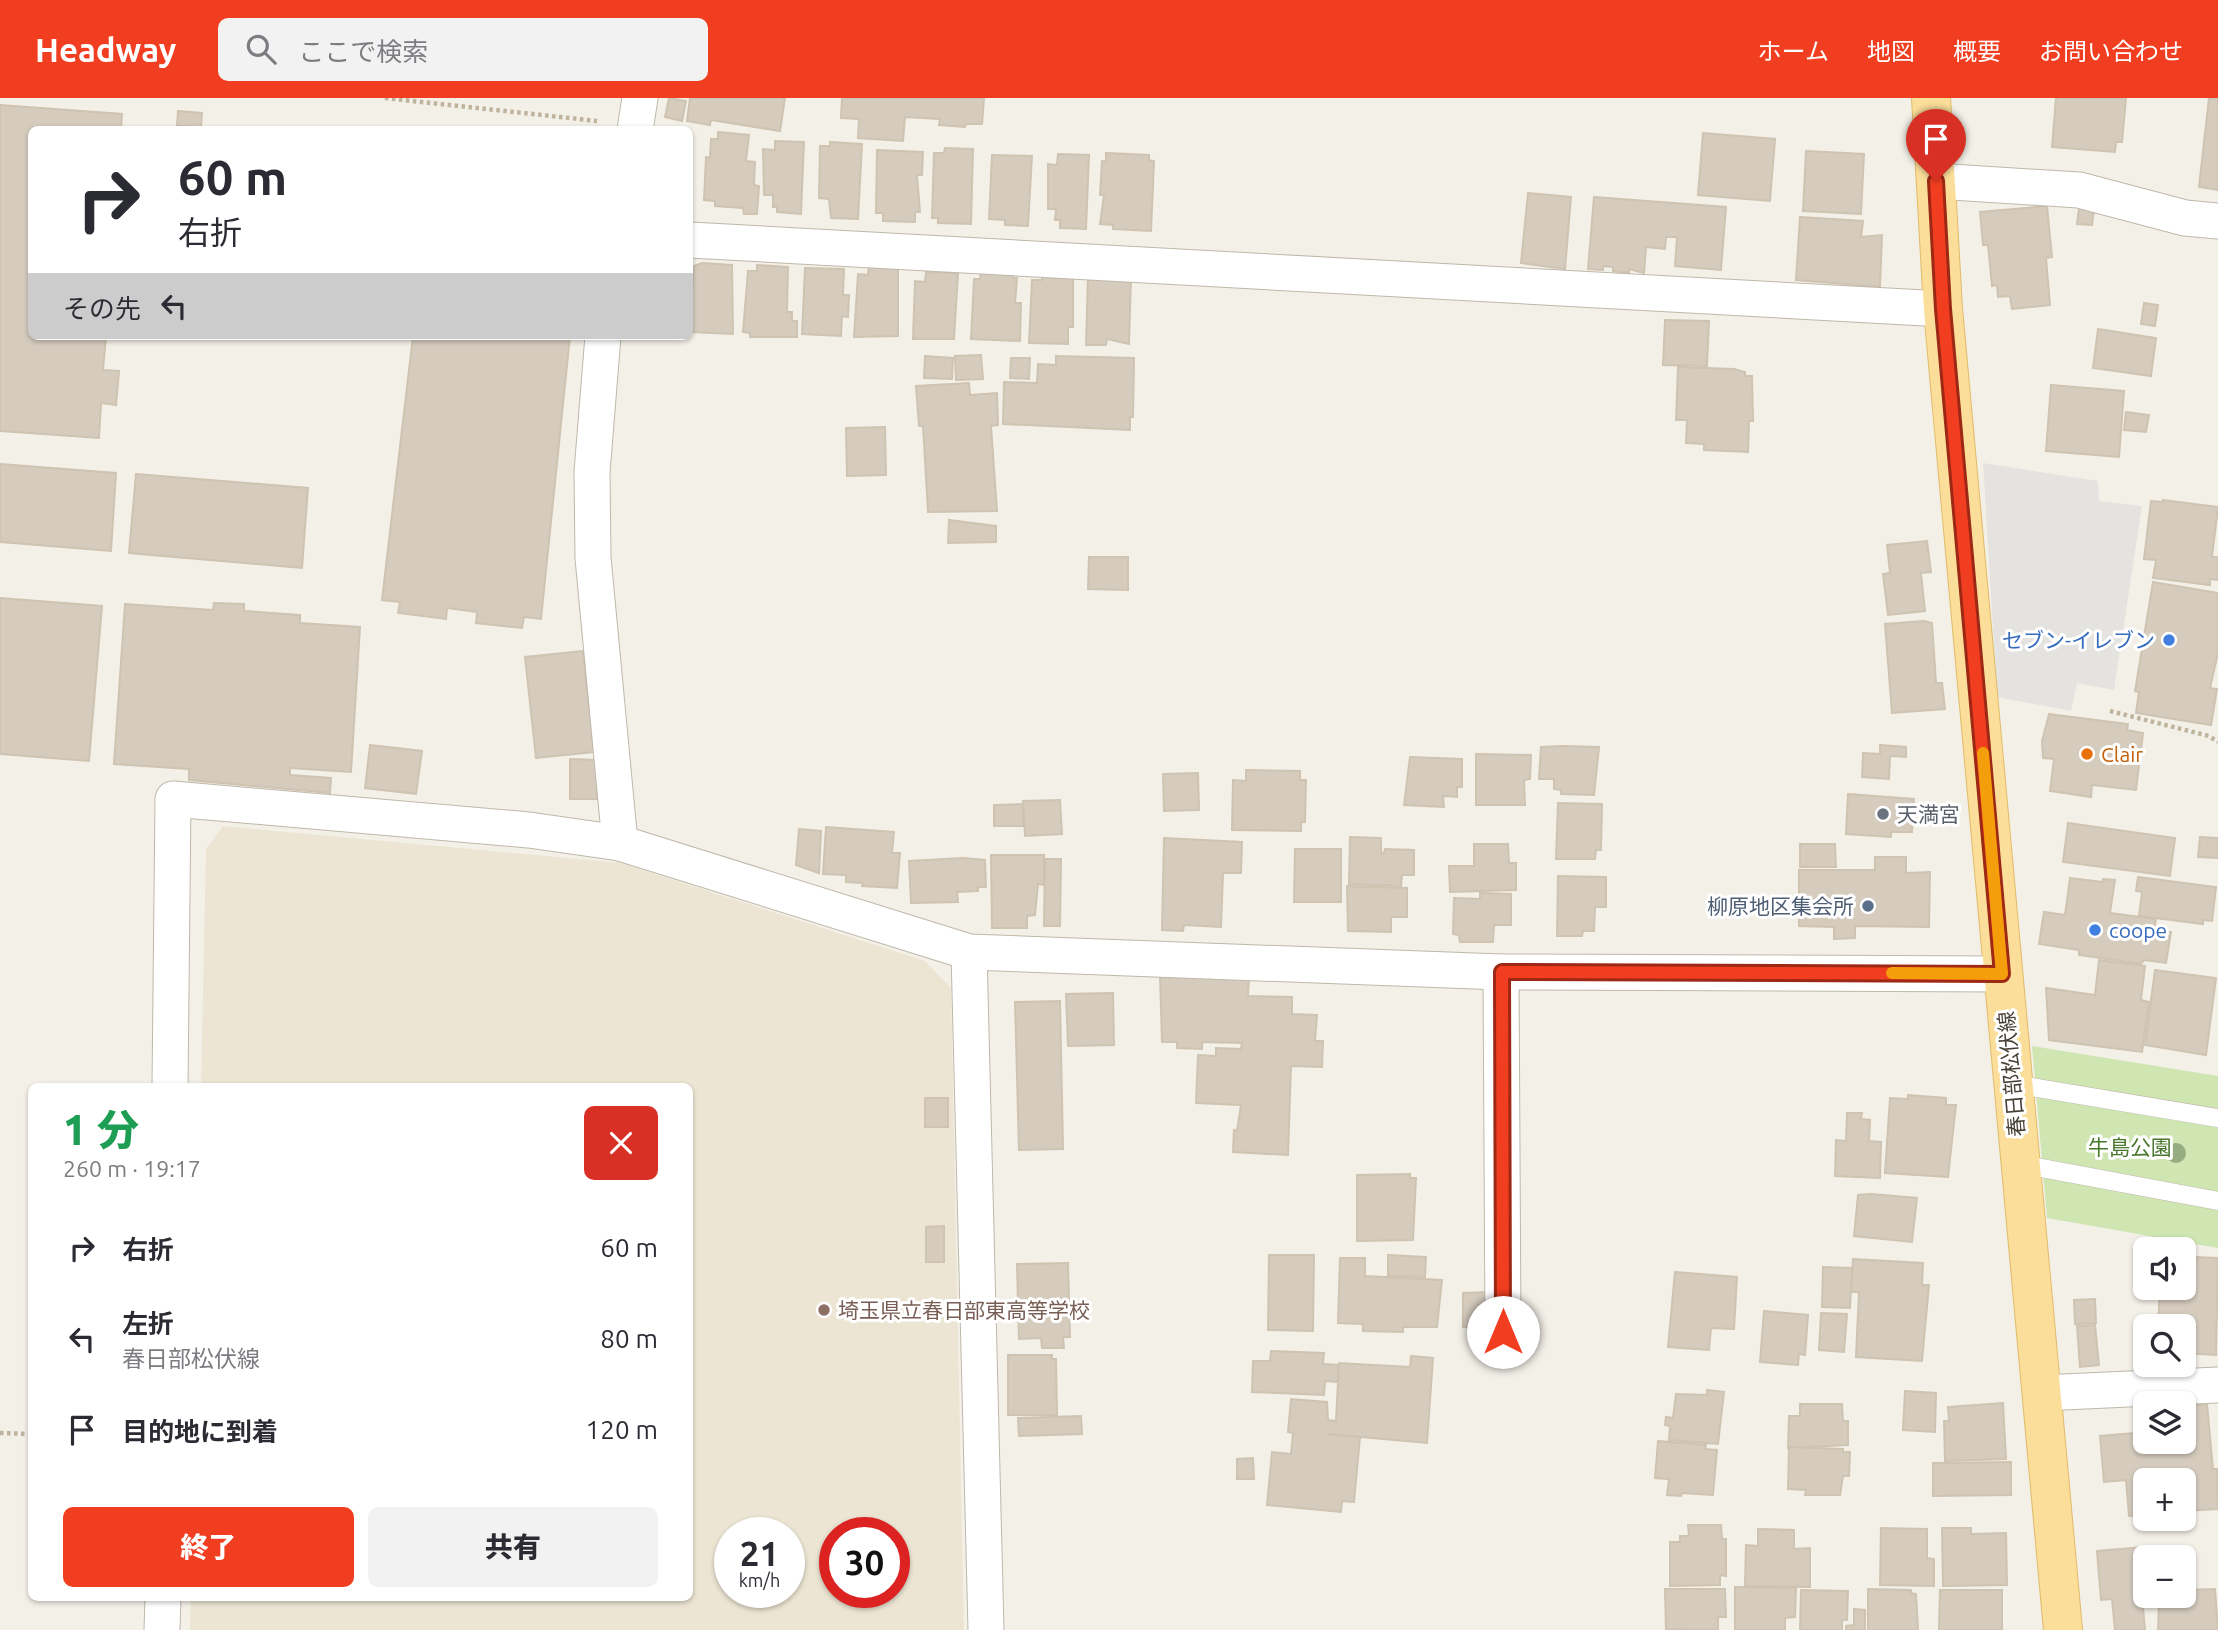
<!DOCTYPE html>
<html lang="ja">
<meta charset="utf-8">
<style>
body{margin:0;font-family:Ubuntu,"Noto Sans JP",sans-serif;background:#f2f2f3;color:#2b2b33;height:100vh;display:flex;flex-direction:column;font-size:26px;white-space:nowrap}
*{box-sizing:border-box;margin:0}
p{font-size:23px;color:#7c7c81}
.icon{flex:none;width:38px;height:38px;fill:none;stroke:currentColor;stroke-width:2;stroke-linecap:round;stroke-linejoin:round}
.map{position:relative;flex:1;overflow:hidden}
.side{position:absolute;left:28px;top:985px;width:665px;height:518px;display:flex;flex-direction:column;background:#fff;border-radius:10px;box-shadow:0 2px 5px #0004}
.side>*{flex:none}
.banner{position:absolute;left:28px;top:28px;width:665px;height:214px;border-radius:10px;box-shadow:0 2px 5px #0004;background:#fff;color:#2b2b33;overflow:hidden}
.buttons{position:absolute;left:2133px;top:1139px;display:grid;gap:14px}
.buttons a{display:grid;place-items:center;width:63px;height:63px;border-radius:10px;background:#fff;box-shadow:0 2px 5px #0004;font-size:35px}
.speed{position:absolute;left:714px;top:1419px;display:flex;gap:14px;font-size:35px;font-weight:700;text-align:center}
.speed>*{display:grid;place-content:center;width:91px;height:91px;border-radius:50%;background:#fff;box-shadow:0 2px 5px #0004;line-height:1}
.speed small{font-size:18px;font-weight:400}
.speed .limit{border:10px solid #d22;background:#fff;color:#111}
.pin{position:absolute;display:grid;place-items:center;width:60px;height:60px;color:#fff;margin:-72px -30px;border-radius:50% 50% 50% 0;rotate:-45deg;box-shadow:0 0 7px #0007}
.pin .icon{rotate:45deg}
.me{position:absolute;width:77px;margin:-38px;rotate:0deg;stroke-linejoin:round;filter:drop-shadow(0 0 5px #0008)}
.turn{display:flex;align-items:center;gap:24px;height:147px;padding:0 35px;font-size:32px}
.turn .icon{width:91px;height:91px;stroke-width:2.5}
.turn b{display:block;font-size:49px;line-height:60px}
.then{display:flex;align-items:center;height:66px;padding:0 35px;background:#0003;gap:14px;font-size:26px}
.round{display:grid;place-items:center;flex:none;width:74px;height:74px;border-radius:10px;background:#f2f2f3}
.overview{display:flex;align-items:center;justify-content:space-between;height:119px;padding:0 35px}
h1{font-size:42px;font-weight:800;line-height:52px;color:#1e9e55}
.primary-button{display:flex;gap:14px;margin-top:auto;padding:14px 35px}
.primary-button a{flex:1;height:80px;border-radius:10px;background:#f23e20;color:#fff;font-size:28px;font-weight:800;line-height:80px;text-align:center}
.primary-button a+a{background:#f2f2f3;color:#2b2b33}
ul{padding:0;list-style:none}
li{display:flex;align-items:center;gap:21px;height:91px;padding:0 35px}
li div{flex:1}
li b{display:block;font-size:26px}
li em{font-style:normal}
header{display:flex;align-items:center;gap:42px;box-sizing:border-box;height:98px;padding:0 35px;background:#f23e20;color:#fff}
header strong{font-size:33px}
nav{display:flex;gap:38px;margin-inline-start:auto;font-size:24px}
.search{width:490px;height:63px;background:#f2f2f3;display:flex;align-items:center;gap:18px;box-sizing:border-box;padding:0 24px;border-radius:10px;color:#7c7c81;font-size:26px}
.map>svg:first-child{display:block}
</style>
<header>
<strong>Headway</strong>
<div class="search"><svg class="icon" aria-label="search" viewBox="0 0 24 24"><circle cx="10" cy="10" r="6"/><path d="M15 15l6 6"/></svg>ここで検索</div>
<nav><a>ホーム</a><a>地図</a><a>概要</a><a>お問い合わせ</a></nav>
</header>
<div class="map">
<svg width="2218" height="1532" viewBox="0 0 2218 1532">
<rect width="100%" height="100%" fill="#f3f0e8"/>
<path fill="#ece5d3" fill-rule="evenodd" d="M223 728 621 765 925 863 951 890 964 1532H190L191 1500H690V989H201L206 751ZM730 1435H789V1494H730ZM835 1435H894V1494H835Z"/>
<path fill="#cfe6b2" d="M2032 948 2218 978V1150L2047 1120Z"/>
<path fill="#e5e3e0" d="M1983 365 2098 383 2099 403 2142 408 2114 592 2077 585 2071 613 1997 599Z"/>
<g fill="#d5ccbe" stroke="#cfc3b1" stroke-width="2">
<path d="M669 0 686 3 682 23 665 19Z"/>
<path d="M690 0H785L780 33 711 22 710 27 687 23Z"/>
<path d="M842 0H984L982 26H966L965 29 939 27 940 21 905 19 903 43 858 40 859 21 841 20Z"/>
<path d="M2056 0H2126L2122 44H2116L2115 54 2052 49Z"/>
<path d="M2209 0H2218V92L2199 89Z"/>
<path d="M0 7 122 16 121 32H32V238H106L103 272 119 273 116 307 101 305 99 340 0 333Z"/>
<path d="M178 13 202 15 201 29 177 28Z"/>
<path d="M718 34 749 37 746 63 755 64 754 87 759 88 757 116H744L743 110 715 108V103L704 102 706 59 710 60 711 41H718Z"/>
<path d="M1703 35 1775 41 1770 103 1698 97Z"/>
<path d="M775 43 804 44 801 116 777 114V109H773V97H764L763 51 775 52Z"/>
<path d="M830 44 862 46 858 121 831 120 829 101 819 100 820 48H830Z"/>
<path d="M945 50 973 51 971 126 938 125V120H932L934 55H944Z"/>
<path d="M877 52 923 54 922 77H917L920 114H915V124L883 123V115H876Z"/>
<path d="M1806 53 1864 56 1861 116 1803 113Z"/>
<path d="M1106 55 1149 57V62L1154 63 1151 133 1113 131V127L1100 126 1104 97H1100L1102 63 1106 64Z"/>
<path d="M1058 56 1089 57 1086 131 1060 130V122H1055L1056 111H1048V66L1057 67Z"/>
<path d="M992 57 1032 58 1028 128 1005 127V122L989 121Z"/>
<path d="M1528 95 1571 99 1565 171 1521 165Z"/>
<path d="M1594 99 1726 109 1721 172 1675 168 1677 139H1666L1665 151 1646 149 1644 175 1629 171V175L1613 173V169L1603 168V172L1588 171Z"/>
<path d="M2047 108 2052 159 2046 160 2050 207 2012 211 2010 198 1998 199 1997 187 1992 188 1988 147H1983L1980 114Z"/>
<path d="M2079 110 2094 111 2092 127 2077 126Z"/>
<path d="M1800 119 1863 123 1861 139 1882 137 1880 189 1796 182Z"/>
<path d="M702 165 732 167 733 236 691 234 690 186H693L694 168Z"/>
<path d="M757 167 788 169 787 214H792V223H797V239H750V235L743 234 748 173H757Z"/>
<path d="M869 167 898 169V238L854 239 858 176 868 177Z"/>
<path d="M805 170 844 171 843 197H849L848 219 842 218 841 238 802 236Z"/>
<path d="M926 174 958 175 954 241H913L915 183 925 184Z"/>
<path d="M981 174 1013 175V180H1017L1015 205H1021L1020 243 971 241 974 181H980Z"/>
<path d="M1088 177 1131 180 1129 246 1107 241 1106 247H1086Z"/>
<path d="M1042 178 1073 179V229H1068V246L1029 245 1032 182H1042Z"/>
<path d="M2144 205 2158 207 2155 228 2141 226Z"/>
<path d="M1665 222 1709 223 1707 268 1663 267Z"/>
<path d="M2098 231 2156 240 2151 278 2093 270Z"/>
<path d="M413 238H570L541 521 524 519 522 530 476 525 477 514 447 510 446 521 398 515 400 504 382 502Z"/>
<path d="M981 257 983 281 956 282 955 258Z"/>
<path d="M925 258 953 260 952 281 924 280Z"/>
<path d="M1056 258 1134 260 1133 319H1130V332L1003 326 1004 284 1037 285 1038 266 1056 267Z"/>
<path d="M1011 260H1030L1029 281 1010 280Z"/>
<path d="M1678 269 1734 271 1745 274V278H1752L1753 323H1749L1748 354 1704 352V346L1686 345 1687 322H1676Z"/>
<path d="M969 285 970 297 997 295 998 327 991 328 997 413 928 414 923 328H919L916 288Z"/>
<path d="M2051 287 2124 293 2119 359 2046 353Z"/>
<path d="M2126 314 2149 317 2146 334 2124 332Z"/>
<path d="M885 329 886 377 847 378 846 330Z"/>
<path d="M0 366 116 375 111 453 0 444Z"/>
<path d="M136 376 308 390 302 470 129 455Z"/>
<path d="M2163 402 2218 409 2212 459H2218V482L2210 481V487L2153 480 2156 462 2144 461 2151 403 2162 404Z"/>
<path d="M949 422 996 428V444L948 445Z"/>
<path d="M1927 443 1931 474 1921 475 1925 513 1888 517 1883 476 1890 475 1887 447Z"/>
<path d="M1089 459H1128V492L1088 491Z"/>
<path d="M2153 484 2218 495V555L2210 590 2217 591 2211 627 2136 615 2139 594 2135 593Z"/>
<path d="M0 500 102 508 89 663 0 656Z"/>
<path d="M214 505 244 506V513L300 517V525L360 529 351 674 290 670V677L331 680 330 695 189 682V671L114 666 125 506 213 512Z"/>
<path d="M1924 523 1932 525 1936 585H1942L1945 611 1892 615 1885 526Z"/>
<path d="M583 553 594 654 536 660 525 559Z"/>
<path d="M2049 616 2128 626 2127 632 2143 635 2136 692 2092 687 2091 699 2050 693 2054 661 2043 660 2042 643Z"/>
<path d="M370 647 422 653 416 696 365 690Z"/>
<path d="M1880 647 1906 649V659L1890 658 1889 681 1862 679 1863 655 1880 656Z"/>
<path d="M1562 648 1599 649 1594 697 1561 696V692L1554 691V681H1539L1541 649Z"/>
<path d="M1476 656 1531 657 1530 681 1524 682 1525 707H1476Z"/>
<path d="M1410 659 1462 661V689H1457V699L1443 698 1444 709 1404 707Z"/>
<path d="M570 661 597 662V701H570Z"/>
<path d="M1246 672 1300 673V682H1306L1305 724H1301V733L1232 732 1233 682 1246 683Z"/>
<path d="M1198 675 1199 712 1164 713 1163 676Z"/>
<path d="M1848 696 1914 701 1912 734H1891V739L1846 736Z"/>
<path d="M1060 702 1062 736 1025 738 1023 703Z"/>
<path d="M1558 705 1602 706 1601 752H1596L1595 761H1556Z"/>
<path d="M1023 706V728H994V707Z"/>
<path d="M2068 725 2175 740 2170 778 2063 764Z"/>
<path d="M826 729 894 734 892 755H900L897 790 862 788 863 785 846 784V777L823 776Z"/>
<path d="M799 731 821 733 819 775 796 767Z"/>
<path d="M1350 739 1381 740V755H1384L1385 751 1414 752V777H1402L1401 788 1349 786Z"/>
<path d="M2200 739 2218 740V760L2198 759Z"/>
<path d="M1164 740 1242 744 1241 775H1223L1221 829 1184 827 1183 833 1162 832Z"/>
<path d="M1474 746H1508L1509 765H1516V792L1450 794 1449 768H1474Z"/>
<path d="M1800 746H1835L1836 769H1800Z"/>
<path d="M1295 751H1341V804H1294Z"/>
<path d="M991 757H1044V787L1038 786 1035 817 1027 818V830H992Z"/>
<path d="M1875 759H1906V775L1930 774 1929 829 1855 828V840L1834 841V829L1799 828V772H1875Z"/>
<path d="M963 760 985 762 986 789H978V793L957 794 958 804 911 805 909 763Z"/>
<path d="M1045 761H1061L1060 828H1044Z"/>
<path d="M1558 778 1606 779V809H1595L1594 833H1583L1582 838H1557Z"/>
<path d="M2138 779 2216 789 2212 823 2203 822V826L2139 818 2142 794 2136 793Z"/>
<path d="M2070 780 2103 784V781L2115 782 2110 815 2156 821 2154 832 2171 834 2166 865 2144 862 2141 866 2079 857V852L2039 846 2044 814 2065 817Z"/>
<path d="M1347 788 1407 790V819H1391V834L1348 833Z"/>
<path d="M1480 795 1511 796V827H1494L1493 844H1460L1459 837 1453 836 1454 800 1480 801Z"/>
<path d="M2099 862 2145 868 2141 902 2149 904 2142 954 2049 942 2046 890 2095 897Z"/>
<path d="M2155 872 2216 880 2206 957 2145 947Z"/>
<path d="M1160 876 1249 879 1248 898 1292 899V916L1317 917 1315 943H1323L1322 969 1291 968 1288 1057 1233 1054 1234 1032 1237 1033 1241 1007 1196 1005 1198 957 1216 958V950L1241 951 1242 945 1202 944V951L1177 950V944H1162Z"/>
<path d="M1113 895 1114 947 1068 948 1066 896Z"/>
<path d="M1060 903 1063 1051 1019 1052 1015 904Z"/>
<path d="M1908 997 1946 1000V1007H1956L1948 1079 1885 1075 1890 1000 1908 1001Z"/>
<rect x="925" y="1000" width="23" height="29"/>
<path d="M1847 1015H1862L1861 1021 1870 1022 1869 1043 1881 1044 1880 1080 1835 1078 1836 1042 1846 1043Z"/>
<path d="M1410 1076V1080H1416L1413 1142 1357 1143V1077Z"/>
<path d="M1871 1096 1917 1100 1912 1144 1854 1138 1858 1097Z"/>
<path d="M944 1128V1164H926V1129Z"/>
<path d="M2139 1156H2146V1190H2153V1194H2145L2144 1198H2137Z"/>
<path d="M1269 1157H1314L1313 1233 1268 1232Z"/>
<path d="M1388 1157 1426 1159 1425 1179 1388 1178Z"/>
<path d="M2194 1159 2218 1160 2216 1257 2184 1255V1228H2158L2160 1190H2184V1170H2193Z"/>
<path d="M1340 1160H1365V1178L1442 1182 1437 1229H1403V1234L1363 1233V1226L1338 1225Z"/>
<path d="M1853 1161 1923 1165 1922 1187H1929L1922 1263 1856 1259 1859 1194H1851Z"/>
<path d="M1068 1165 1070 1239H1063L1064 1250H1042L1041 1240 1019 1241 1017 1166Z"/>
<path d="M1823 1169 1852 1170 1850 1210 1822 1209Z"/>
<path d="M1675 1174 1737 1179 1734 1231 1711 1230 1709 1252 1668 1249Z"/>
<path d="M1490 1194V1229H1463V1195Z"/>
<path d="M2095 1201 2096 1225 2075 1226 2074 1202Z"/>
<path d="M1764 1213 1808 1217 1805 1257 1799 1256 1798 1267 1760 1264Z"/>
<path d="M1821 1215 1847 1216 1844 1254 1819 1252Z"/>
<path d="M2095 1227 2099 1267 2080 1269 2077 1228Z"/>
<path d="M1271 1253 1324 1255 1323 1266 1338 1267V1284L1325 1283 1324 1297 1252 1294 1253 1263H1270Z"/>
<path d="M1008 1257H1052V1261H1056L1057 1317H1008Z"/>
<path d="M1411 1258 1433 1260 1427 1345 1327 1336 1360 1339 1354 1404 1342 1403 1341 1414 1267 1407 1272 1354 1291 1356 1293 1335 1288 1334 1291 1301 1327 1304 1328 1322 1336 1323 1339 1265 1410 1269Z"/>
<path d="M1707 1292 1724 1294 1718 1346 1669 1342 1670 1328 1665 1327 1666 1319 1673 1320 1676 1296 1707 1297Z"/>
<path d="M1905 1293 1936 1295 1935 1334 1903 1332Z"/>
<path d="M2003 1305 2006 1361 1945 1363 1944 1323H1949L1948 1309Z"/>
<path d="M1800 1306H1842L1843 1323H1848V1347L1788 1350 1789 1318H1800Z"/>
<path d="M2207 1306 2213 1371H2217L2218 1411 2184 1413V1382H2146V1417L2129 1418 2126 1382 2104 1384 2100 1338 2146 1334V1344H2184V1308Z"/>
<path d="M1081 1318 1082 1336 1019 1338 1018 1320Z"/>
<path d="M1658 1343 1706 1347 1705 1351 1717 1352 1713 1397 1682 1395 1681 1398 1667 1397 1669 1381 1655 1380Z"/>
<path d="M1789 1349 1843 1351V1354H1850L1849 1378H1843L1840 1397H1805L1806 1392 1788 1391Z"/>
<path d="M1253 1360 1254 1381H1237V1361Z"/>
<path d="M2011 1364V1397L1933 1398V1365Z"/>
<path d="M1688 1427H1721L1722 1441H1726V1478L1720 1477V1487L1670 1488V1444H1680V1438H1689Z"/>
<path d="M1881 1430 1927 1431V1460L1934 1461V1488L1880 1487Z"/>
<path d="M1942 1430H1971V1436L2006 1435 2007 1487 1943 1488Z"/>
<path d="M1758 1431 1794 1432V1451L1810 1450V1489L1745 1488 1746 1447 1758 1448Z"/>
<path d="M2155 1448 2157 1460H2146V1487H2141L2145 1532H2115L2112 1501 2101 1502 2097 1453Z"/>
<path d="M1735 1489 1796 1490 1795 1519 1785 1520V1532H1735Z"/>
<path d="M1665 1491H1725L1726 1519H1718V1532L1666 1531Z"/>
<path d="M1868 1491 1911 1492V1495L1916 1496 1918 1532H1868Z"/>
<path d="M2215 1491 2218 1532H2158L2159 1505 2179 1506 2178 1498H2184V1492Z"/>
<path d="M1801 1492 1848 1493 1847 1522H1842V1532H1800Z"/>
<path d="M1940 1492H2002V1532H1939Z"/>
<path d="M1854 1511 1865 1512V1532H1846V1528L1854 1527Z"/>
</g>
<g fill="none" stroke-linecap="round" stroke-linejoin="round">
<defs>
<g id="service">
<path d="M2013 986 2218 1020"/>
<path d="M2020 1066 2218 1103"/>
</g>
<g id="minor">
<path d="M635 32 640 0"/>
<path d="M1935 83 2079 92 2185 120 2218 123"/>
<path d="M690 142 1943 211"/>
<path d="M603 238 592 374 593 460 620 745"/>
<path d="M969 854 986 1532"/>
<path d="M1501 874 1503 1234"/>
<path d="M170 989 173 701 529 732 620 745 969 854 1501 874 2002 876"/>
<path d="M2041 1295 2218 1287"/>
<path d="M162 1532 163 1500"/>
</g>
<path id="primary" d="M1931 0 1943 211 2063 1532"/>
</defs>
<use href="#service" stroke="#bfb8ab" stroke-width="19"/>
<use href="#minor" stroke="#bfb8ab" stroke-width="37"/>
<use href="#primary" stroke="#e0bb6a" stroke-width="40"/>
<g stroke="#c0b39d" stroke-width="4.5" stroke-dasharray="3.5 3.5" stroke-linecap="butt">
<path d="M385 0 597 23"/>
<path d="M2110 613 2209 638 2218 644"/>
<path d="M1920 718 1947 719"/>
<path d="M0 1335 32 1336"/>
</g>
<use href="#service" stroke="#fff" stroke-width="18"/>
<use href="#minor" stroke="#fff" stroke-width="35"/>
<use href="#primary" stroke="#fbde9a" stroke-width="38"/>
</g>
<circle fill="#96ad81" cx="2176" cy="1055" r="10"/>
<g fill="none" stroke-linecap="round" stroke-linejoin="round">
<defs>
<path id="route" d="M1503 1234 1502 874 2002 876 1943 211 1936 83"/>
</defs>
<use href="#route" stroke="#9d2815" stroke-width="18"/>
<use href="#route" stroke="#f23e20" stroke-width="12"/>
<path stroke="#f59e0b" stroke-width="12" d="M1892 875 2002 876 1983 655"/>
</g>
<g fill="#3f7fe0" stroke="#fff" stroke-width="2.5">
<circle cx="2169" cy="542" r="7"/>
<circle cx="2095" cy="832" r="7"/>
</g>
<circle fill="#e8710a" stroke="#fff" stroke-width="2.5" cx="2087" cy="656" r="7"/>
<circle fill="#6b7280" stroke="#fff" stroke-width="2.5" cx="1883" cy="716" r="7"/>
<circle fill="#5c6f8a" stroke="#fff" stroke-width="2.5" cx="1868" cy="808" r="7"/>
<circle fill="#8d6e63" stroke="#fff" stroke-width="2.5" cx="824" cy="1212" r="7"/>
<g text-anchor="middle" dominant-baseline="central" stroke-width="6" stroke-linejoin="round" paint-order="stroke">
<g font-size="21" fill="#366cbe" stroke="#fff" text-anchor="end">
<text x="2155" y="542">セブン-イレブン</text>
<text x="2109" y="832" text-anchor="start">coope</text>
</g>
<g font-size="21" fill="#c56008" stroke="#fff" text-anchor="start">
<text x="2101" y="656">Clair</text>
</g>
<g font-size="21" fill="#5b616d" stroke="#fff" text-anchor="start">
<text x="1897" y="716">天満宮</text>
</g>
<g font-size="21" fill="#4e5e75" stroke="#fff" text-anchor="end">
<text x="1854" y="808">柳原地区集会所</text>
</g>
<g font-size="21" fill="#474037" stroke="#fff">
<text transform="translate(2011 976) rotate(-95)">春日部松伏線</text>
</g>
<g font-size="21" fill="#49772c" stroke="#fff">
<text x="2130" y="1049">牛島公園</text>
</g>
<g font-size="21" fill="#785e54" stroke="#fff" text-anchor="start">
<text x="838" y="1212">埼玉県立春日部東高等学校</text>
</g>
</g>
</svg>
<div class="buttons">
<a><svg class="icon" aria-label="sound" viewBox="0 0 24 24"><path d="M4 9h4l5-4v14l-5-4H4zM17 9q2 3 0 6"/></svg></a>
<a><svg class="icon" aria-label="search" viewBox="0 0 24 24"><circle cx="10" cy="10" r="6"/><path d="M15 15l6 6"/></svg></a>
<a><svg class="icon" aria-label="layers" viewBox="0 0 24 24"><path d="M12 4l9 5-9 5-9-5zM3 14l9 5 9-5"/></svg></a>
<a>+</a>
<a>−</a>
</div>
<div class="speed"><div>21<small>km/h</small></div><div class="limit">30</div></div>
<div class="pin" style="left:1936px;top:83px;background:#d93025"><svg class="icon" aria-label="arrive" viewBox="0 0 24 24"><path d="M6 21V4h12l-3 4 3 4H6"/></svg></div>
<svg class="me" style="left:1503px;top:1234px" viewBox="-20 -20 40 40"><circle r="19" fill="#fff"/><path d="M0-13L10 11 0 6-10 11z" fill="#f23e20"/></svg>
<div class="banner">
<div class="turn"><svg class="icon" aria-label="right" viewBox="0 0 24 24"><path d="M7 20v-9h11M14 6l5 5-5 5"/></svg><div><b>60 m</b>右折</div></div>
<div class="then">その先<svg class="icon" aria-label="left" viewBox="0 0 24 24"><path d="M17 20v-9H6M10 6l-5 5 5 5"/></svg></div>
</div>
<section class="side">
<div class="overview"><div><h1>1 分</h1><p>260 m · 19:17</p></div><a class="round" style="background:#d93025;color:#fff"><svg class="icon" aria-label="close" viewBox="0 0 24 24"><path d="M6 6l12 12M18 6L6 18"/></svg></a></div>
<ul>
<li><svg class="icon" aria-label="right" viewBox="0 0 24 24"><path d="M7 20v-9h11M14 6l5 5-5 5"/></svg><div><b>右折</b></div><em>60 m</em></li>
<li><svg class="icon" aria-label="left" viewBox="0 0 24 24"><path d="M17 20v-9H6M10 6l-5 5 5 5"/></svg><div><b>左折</b><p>春日部松伏線</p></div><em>80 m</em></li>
<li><svg class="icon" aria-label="arrive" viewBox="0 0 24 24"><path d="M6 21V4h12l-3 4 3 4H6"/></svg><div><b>目的地に到着</b></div><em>120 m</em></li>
</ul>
<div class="primary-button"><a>終了</a><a>共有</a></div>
</section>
</div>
